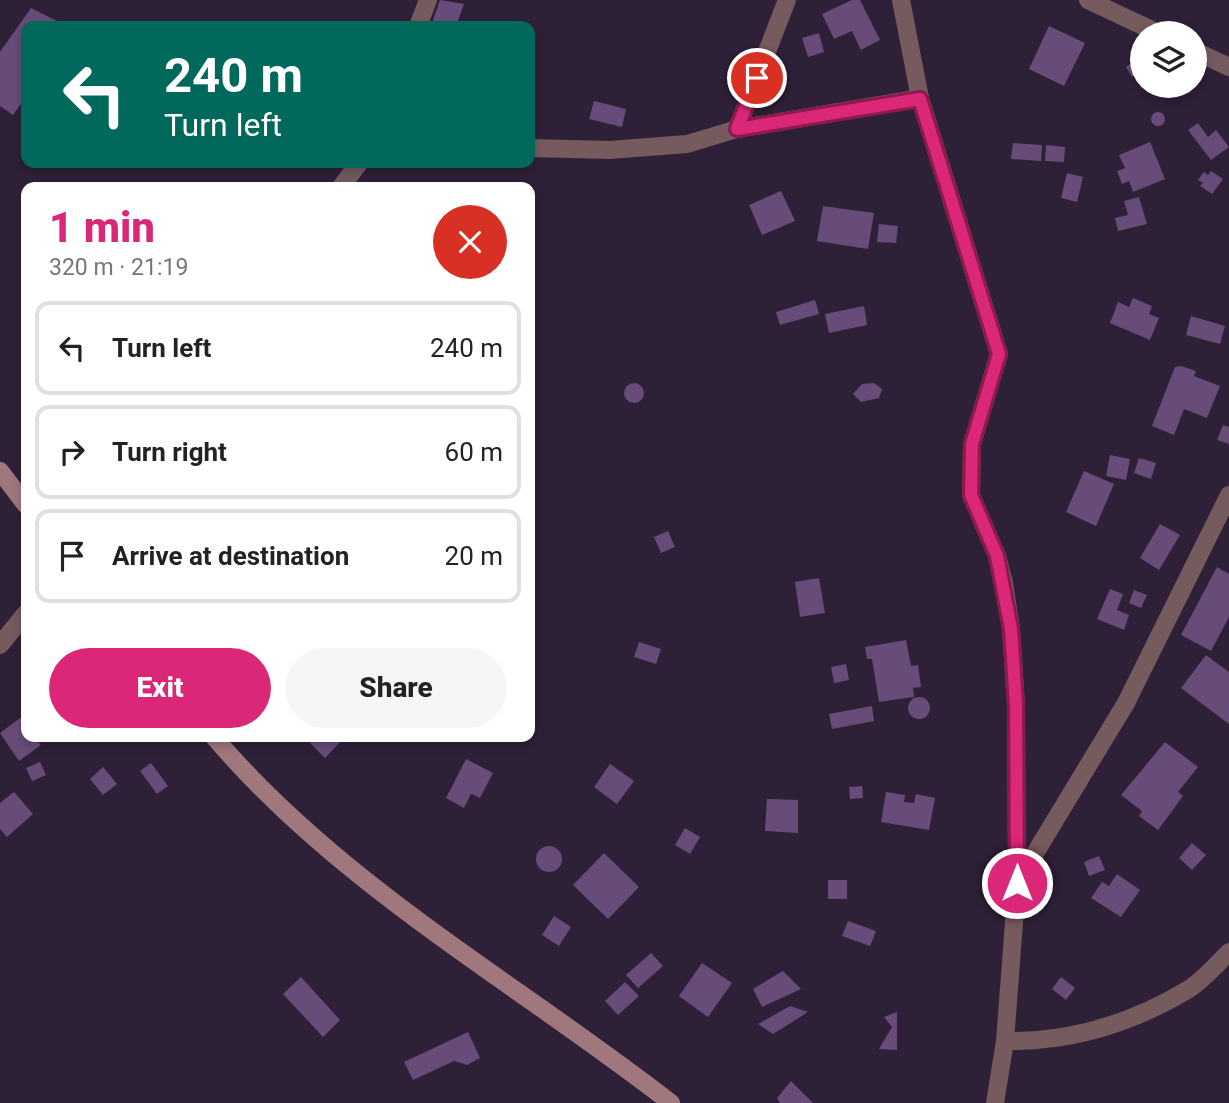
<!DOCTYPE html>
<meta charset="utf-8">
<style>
body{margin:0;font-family:Roboto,sans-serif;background:#f6f6f6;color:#222;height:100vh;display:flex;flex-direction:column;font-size:26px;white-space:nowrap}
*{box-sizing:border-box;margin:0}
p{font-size:23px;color:#767676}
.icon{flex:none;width:38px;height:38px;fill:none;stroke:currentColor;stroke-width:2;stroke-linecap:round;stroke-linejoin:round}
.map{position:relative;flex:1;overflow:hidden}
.sheet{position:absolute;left:21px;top:182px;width:514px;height:560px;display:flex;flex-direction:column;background:#fff;border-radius:14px;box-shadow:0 4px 10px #0003}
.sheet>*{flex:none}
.top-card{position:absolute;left:21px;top:21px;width:514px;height:147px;border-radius:14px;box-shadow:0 4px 10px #0003;background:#00695c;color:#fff;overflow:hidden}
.tools{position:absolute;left:1130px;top:21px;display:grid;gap:14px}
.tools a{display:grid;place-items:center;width:77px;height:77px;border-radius:50%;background:#fff;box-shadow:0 4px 10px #0003;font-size:35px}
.pin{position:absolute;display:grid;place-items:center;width:60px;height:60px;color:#fff;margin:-30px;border:4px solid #fff;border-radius:50%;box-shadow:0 2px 7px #0007}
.me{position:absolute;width:77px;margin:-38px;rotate:0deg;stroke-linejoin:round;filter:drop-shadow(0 0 5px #0008)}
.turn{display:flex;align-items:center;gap:24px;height:147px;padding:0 28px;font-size:32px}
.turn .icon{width:91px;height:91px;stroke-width:2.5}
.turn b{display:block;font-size:49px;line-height:60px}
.round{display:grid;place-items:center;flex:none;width:74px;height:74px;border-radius:37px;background:#f6f6f6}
.summary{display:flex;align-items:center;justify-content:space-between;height:119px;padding:0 28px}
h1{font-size:42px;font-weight:800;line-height:52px;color:#db2777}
.primary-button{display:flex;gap:14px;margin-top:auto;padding:14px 28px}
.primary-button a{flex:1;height:80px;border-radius:42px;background:#db2777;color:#fff;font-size:28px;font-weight:800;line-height:80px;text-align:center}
.primary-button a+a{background:#f6f6f6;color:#222}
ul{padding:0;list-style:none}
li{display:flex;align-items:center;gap:21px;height:94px;margin:0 14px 10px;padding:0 14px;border:4px solid #e0e0e0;border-radius:14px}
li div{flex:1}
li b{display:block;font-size:26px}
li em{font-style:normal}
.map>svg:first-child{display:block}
</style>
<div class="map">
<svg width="1229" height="1103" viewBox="0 0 1229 1103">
<rect width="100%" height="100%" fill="#2e2037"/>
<g fill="#674c79">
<path d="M440 0 464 4 456 26H431Z"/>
<path d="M852 0H860L880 40 861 50 852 31 834 39 822 14Z"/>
<path d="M31 8 67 26H26V97L13 115 0 106V52Z"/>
<path d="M1049 26 1085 43 1064 86 1029 69Z"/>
<path d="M819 33 824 52 808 57 802 38Z"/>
<path d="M1143 55V70L1132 77 1126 67Z"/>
<path d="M594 101 626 109 622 127 589 119Z"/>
<circle cx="1158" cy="119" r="7"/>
<path d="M1198 123 1208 137 1216 130 1229 147 1211 160 1188 130Z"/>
<path d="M1150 142 1165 179 1133 192 1129 181 1122 184 1117 171 1125 168 1119 155Z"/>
<path d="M1013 143 1042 145 1041 161 1011 159Z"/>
<path d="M1046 145 1065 147 1064 162 1045 161Z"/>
<path d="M1211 171 1223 179 1212 194 1200 186 1203 183 1198 180 1204 172 1208 175Z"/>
<path d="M1067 173 1083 177 1077 202 1061 198Z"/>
<path d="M781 191 795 221 762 235 749 205Z"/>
<path d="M1139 197 1147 224 1118 231 1115 218 1128 215 1124 201Z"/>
<path d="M823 206 874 213 868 249 817 241Z"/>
<path d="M879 224 898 226 896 243 877 242Z"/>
<path d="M1133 298 1152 306 1149 314 1159 318 1150 340 1110 323 1118 302 1129 307Z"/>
<path d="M815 300 819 314 780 325 776 312Z"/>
<path d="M864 306 867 325 829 333 825 314Z"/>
<path d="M1191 316 1225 326 1220 344 1186 335Z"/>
<path d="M1181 366 1196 371 1194 376 1220 386 1207 418 1184 409 1174 435 1152 426 1175 367Z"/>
<circle cx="634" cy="393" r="10"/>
<path d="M874 383 882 389 879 398 861 402 853 394 862 384Z"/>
<path d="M1223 425 1229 427V444L1217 440Z"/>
<path d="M1110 455 1130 459 1126 480 1106 476Z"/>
<path d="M1139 458 1156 463 1151 479 1134 473Z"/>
<path d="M1084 471 1114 484 1096 526 1066 512Z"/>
<path d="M1160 524 1180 535 1159 570 1140 558Z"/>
<path d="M668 531 675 547 661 553 654 537Z"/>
<path d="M1217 567 1229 574V617L1211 651 1181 635Z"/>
<path d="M819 578 825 613 800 617 795 582Z"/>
<path d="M1110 589 1123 594 1117 610 1129 615 1124 630 1097 619Z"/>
<path d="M1134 590 1147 595 1141 608 1129 603Z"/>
<path d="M906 640 911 666 918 665 921 687 913 688 914 697 879 702 872 659H867L865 647Z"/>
<path d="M639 642 661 649 656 664 634 657Z"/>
<path d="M1206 655 1229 672V724L1181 688Z"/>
<path d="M846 664 849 680 834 683 831 667Z"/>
<circle cx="919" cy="708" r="11"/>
<path d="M872 706 874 721 832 729 829 714Z"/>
<path d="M20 718 26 726V737H34L41 745 19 761 0 733Z"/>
<path d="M316 737H345L325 758 310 743Z"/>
<path d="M1165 742 1198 767 1178 792 1183 796 1158 830 1139 816 1142 811 1121 795Z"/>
<path d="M466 759 493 773 480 798 471 794 464 808 446 798Z"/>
<path d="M40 762 46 775 32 781 26 768Z"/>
<path d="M151 763 168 786 157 794 140 771Z"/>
<path d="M610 764 634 781 617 804 594 787Z"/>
<path d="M103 767 117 784 103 795 90 779Z"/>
<path d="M862 786 863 798 850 799 849 787Z"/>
<path d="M14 792 33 814 7 837 0 829V803Z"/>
<path d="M886 792 905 795 904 802 914 803 916 794 935 798 929 830 881 822Z"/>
<path d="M767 799 798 800V833L765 831Z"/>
<path d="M685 828 700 837 690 854 675 845Z"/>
<path d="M1192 843 1206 855 1192 870 1179 858Z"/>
<circle cx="549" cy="859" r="13"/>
<path d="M604 853 639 887 608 919 573 885Z"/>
<path d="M1099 856 1105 870 1089 876 1084 862Z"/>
<path d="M1117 874 1140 890 1121 917 1091 898 1102 882 1109 886Z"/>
<rect x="828" y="880" width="19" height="19"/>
<path d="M554 916 571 927 559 946 542 935Z"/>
<path d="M848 921 876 931 870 946 842 936Z"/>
<path d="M651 953 663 966 638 988 626 975Z"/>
<path d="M702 963 732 983 708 1017 679 996Z"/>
<path d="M783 971 801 989 762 1007 753 989Z"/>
<path d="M301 977 340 1020 323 1037 283 994Z"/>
<path d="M1061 977 1075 988 1066 1000 1052 989Z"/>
<path d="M625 982 639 996 618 1015 605 1001Z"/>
<path d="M790 1006 808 1012 773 1034 758 1024Z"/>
<path d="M897 1012V1050L879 1049 892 1027 884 1017Z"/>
<path d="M468 1032 480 1058 467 1065 454 1061 413 1080 404 1062Z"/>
<path d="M791 1081 813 1103H780L777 1098Z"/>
</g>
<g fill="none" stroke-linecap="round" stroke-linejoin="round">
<g stroke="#755a5e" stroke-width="18">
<path d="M901 0 920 98 999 354 972 444 971 495 997 556 1004 583 1011 629 1016 705 1017 883 1005 1041 995 1103"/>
<path d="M1088 0 1158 33"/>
<path d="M418 26 428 0"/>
<path d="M1195 51 1229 67"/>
<path d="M737 129 787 0"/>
<path d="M530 148 610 150 687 144 737 129 920 98"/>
<path d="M341 187 359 163"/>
<path d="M0 645 26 613"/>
<path d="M1017 883 1126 703 1229 495"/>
<path d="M1005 1041C1070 1042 1133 1023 1189 989 1203 980 1217 964 1229 952"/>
</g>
<g stroke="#a1777e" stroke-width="18">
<path d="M0 471 26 505"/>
<path d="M214 737C342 887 517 983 671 1103"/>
</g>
</g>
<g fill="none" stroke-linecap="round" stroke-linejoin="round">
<defs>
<path id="route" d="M757 78 737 129 920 99 999 354 972 444 971 495 997 556 1011 629 1016 705 1017 883"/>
</defs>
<use href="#route" stroke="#8e194d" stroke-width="18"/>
<use href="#route" stroke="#db2777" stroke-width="12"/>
</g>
</svg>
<div class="tools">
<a><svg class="icon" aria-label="layers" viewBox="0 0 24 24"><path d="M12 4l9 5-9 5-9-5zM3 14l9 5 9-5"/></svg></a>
</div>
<div class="pin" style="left:757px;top:78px;background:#d93025"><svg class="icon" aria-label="arrive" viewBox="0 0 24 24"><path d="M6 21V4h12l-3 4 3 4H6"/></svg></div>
<svg class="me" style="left:1017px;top:883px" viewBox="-20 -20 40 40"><circle r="17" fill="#db2777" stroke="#fff" stroke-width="3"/><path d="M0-11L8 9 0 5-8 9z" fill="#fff"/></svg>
<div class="top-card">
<div class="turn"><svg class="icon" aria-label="left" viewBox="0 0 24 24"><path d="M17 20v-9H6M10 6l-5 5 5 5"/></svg><div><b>240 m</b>Turn left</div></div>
</div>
<section class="sheet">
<div class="summary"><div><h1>1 min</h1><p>320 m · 21:19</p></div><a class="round" style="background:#d93025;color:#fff"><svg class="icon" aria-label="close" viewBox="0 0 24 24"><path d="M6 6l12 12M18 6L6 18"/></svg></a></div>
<ul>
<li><svg class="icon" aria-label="left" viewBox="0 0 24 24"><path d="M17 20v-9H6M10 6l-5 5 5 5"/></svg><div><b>Turn left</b></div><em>240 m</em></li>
<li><svg class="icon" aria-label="right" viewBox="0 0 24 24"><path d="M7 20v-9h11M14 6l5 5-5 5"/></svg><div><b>Turn right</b></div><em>60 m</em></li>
<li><svg class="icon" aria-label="arrive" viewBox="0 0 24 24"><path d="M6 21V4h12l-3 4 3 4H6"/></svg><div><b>Arrive at destination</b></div><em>20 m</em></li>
</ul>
<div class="primary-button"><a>Exit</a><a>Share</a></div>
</section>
</div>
